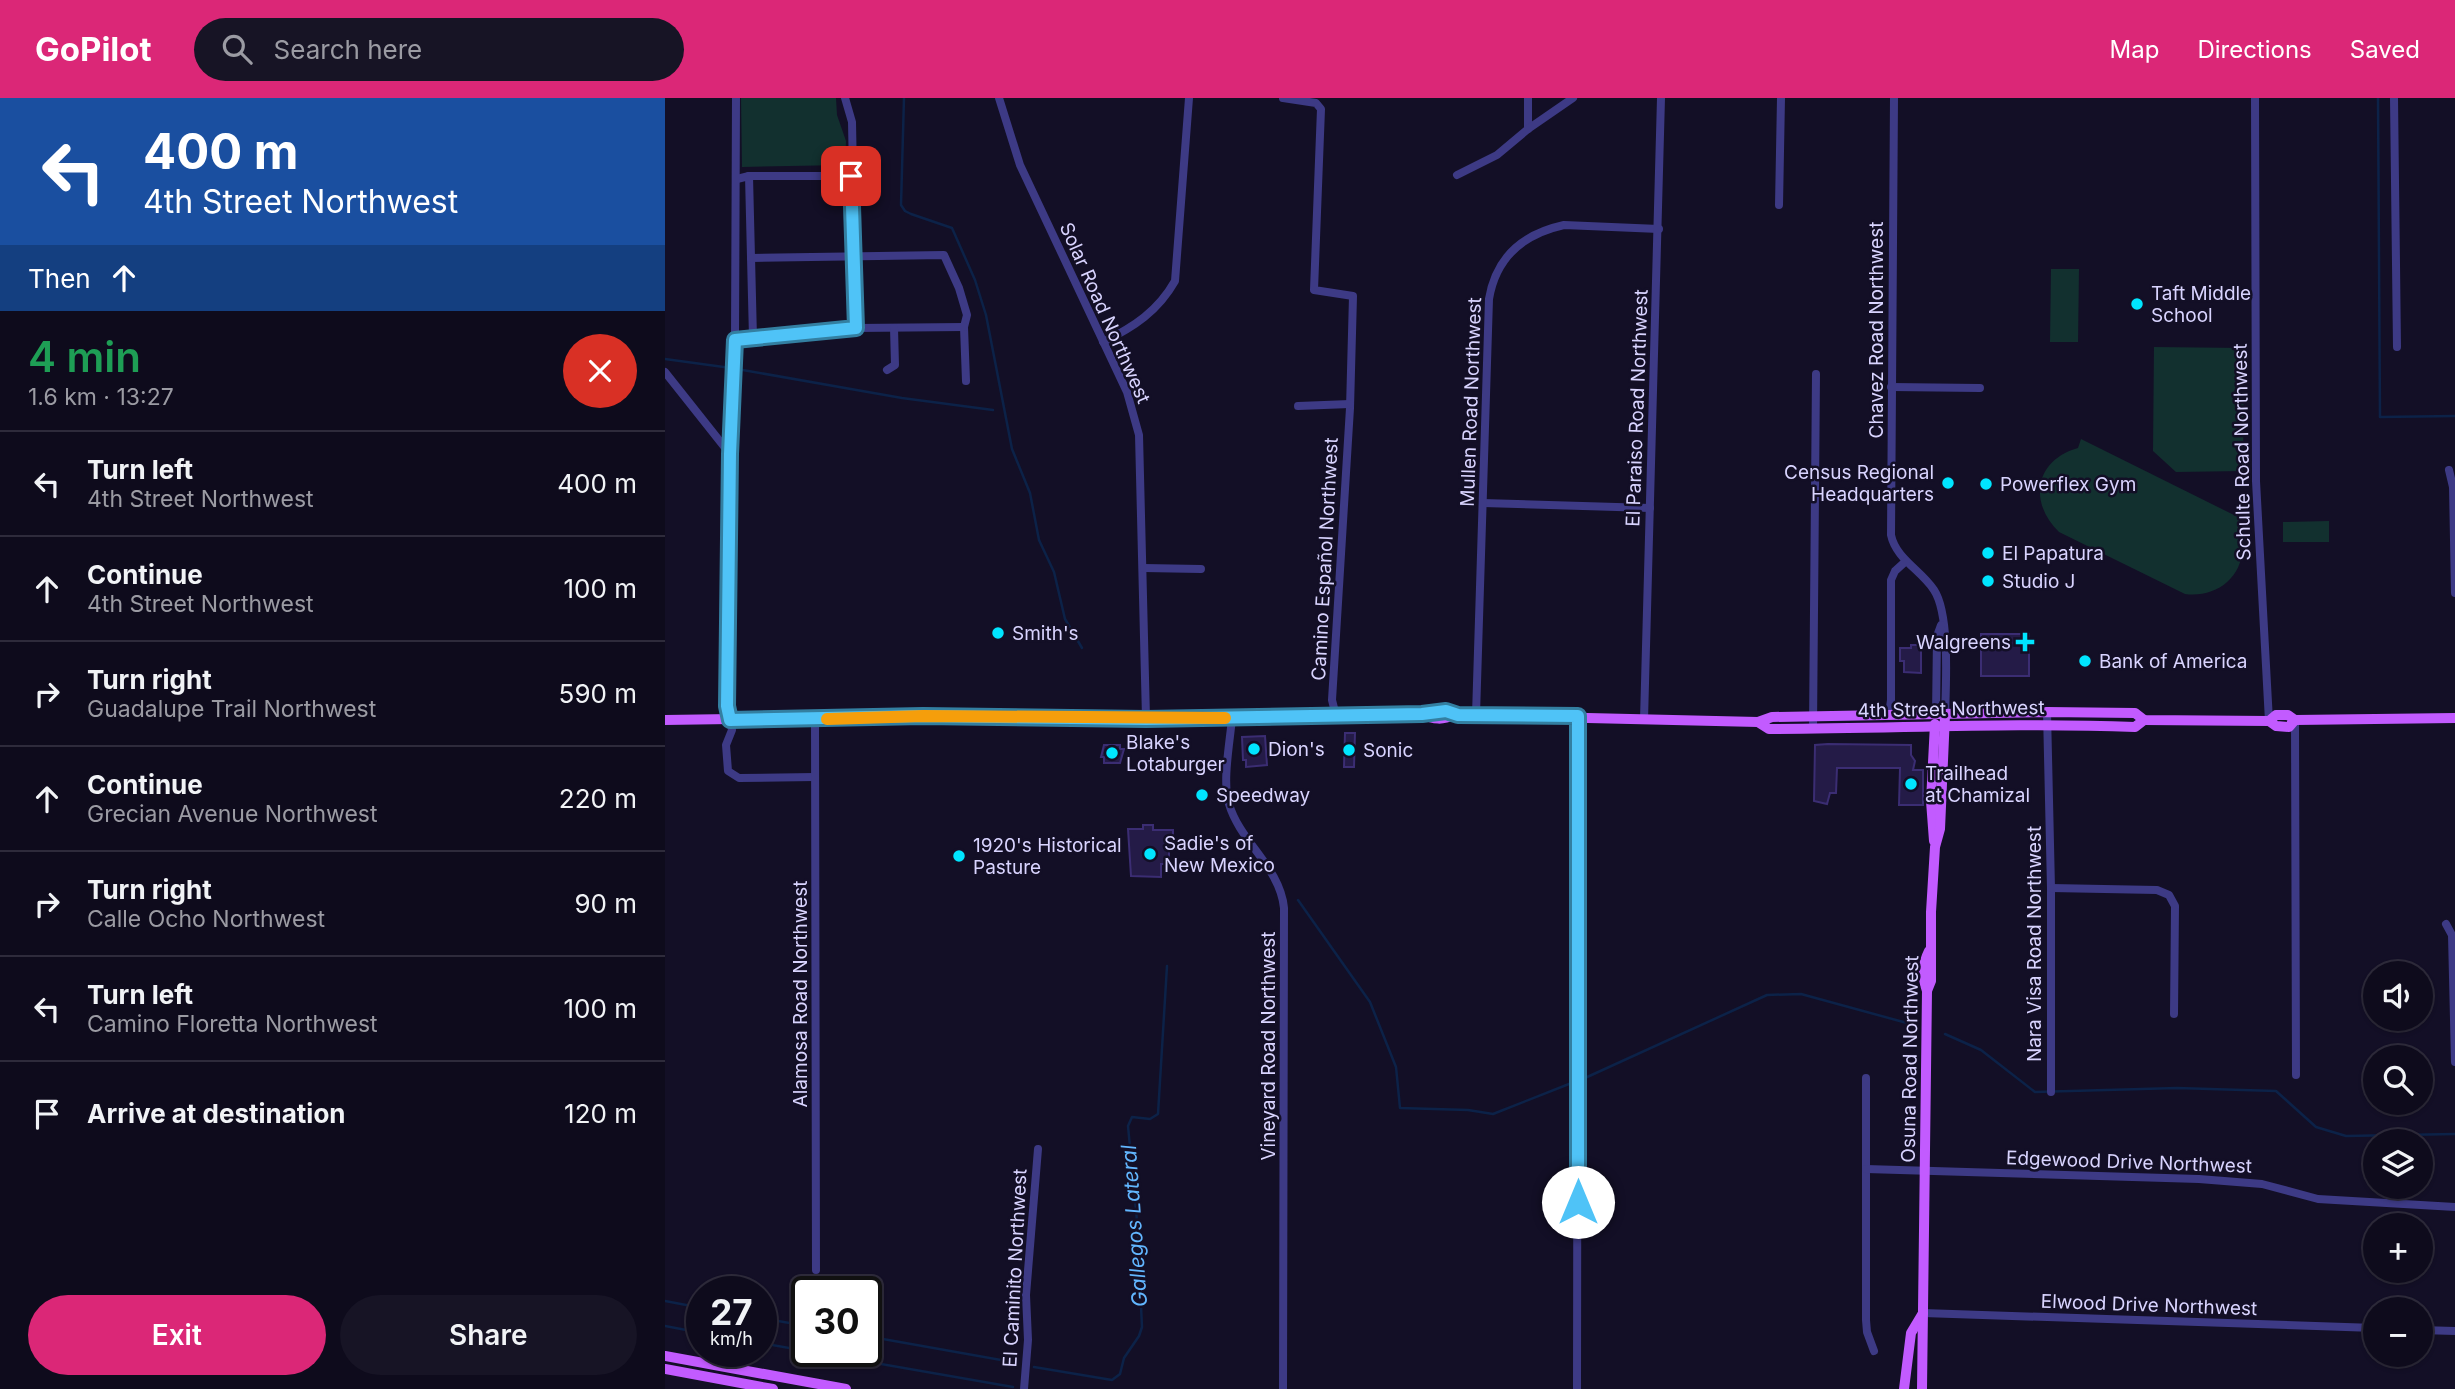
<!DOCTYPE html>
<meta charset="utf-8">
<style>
body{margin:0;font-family:Inter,sans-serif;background:#171425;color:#f1f3f6;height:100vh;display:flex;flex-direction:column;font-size:26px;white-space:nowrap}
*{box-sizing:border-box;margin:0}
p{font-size:23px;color:#9b9ba3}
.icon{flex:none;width:38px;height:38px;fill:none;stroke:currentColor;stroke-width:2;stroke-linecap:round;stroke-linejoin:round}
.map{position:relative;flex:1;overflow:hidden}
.drawer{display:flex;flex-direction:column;background:#0e0b1c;width:665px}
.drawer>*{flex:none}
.banner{background:#1a4fa0;color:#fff;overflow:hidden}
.buttons{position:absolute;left:1698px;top:863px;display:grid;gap:14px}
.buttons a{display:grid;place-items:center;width:70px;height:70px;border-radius:50%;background:#0e0b1c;box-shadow:0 2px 5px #0004,0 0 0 2px #2e2b3b;font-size:35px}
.speed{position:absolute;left:21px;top:1178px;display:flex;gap:14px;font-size:35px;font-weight:700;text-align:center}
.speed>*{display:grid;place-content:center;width:91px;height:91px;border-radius:50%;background:#0e0b1c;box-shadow:0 2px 5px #0004,0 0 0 2px #2e2b3b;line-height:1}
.speed small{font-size:18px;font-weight:400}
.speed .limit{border:4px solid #111;border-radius:10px;background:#fff;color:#111}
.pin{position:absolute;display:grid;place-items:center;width:60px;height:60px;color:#fff;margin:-30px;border-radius:14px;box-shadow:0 4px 10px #0006}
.me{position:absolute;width:77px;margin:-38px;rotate:0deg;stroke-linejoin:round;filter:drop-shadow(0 0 5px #0008)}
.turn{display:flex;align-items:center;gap:24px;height:147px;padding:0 28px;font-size:32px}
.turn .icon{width:91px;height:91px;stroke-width:2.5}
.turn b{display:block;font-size:49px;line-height:60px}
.then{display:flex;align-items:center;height:66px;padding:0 28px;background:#0003;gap:14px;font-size:26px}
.round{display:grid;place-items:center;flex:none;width:74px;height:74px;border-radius:37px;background:#171425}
.summary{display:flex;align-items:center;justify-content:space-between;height:119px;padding:0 28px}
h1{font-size:42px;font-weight:600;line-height:52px;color:#1e9e55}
.primary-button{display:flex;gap:14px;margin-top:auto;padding:14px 28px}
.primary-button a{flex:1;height:80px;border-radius:42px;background:#db2777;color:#fff;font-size:28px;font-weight:600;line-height:80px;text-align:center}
.primary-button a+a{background:#171425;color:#f1f3f6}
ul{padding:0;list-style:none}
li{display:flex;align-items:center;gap:21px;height:105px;padding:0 28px;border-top:2px solid #2e2b3b}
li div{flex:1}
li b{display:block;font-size:26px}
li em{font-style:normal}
header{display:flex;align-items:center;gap:42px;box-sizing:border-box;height:98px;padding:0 35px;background:#db2777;color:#fff}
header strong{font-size:33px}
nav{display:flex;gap:38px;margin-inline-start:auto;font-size:24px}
.search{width:490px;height:63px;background:#171425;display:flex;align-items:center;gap:18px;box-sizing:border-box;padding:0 24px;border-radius:38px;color:#9b9ba3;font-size:26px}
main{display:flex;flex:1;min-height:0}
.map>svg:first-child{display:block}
</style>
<header>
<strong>GoPilot</strong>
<div class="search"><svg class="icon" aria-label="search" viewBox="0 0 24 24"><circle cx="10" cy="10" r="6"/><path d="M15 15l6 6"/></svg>Search here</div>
<nav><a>Map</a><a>Directions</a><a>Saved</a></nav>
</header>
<main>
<section class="drawer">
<div class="banner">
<div class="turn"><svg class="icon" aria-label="left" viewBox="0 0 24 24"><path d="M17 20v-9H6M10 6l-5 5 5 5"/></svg><div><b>400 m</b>4th Street Northwest</div></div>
<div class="then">Then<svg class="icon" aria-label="ahead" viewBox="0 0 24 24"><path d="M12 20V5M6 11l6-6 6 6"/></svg></div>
</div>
<div class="summary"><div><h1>4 min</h1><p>1.6 km · 13:27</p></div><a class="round" style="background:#d93025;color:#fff"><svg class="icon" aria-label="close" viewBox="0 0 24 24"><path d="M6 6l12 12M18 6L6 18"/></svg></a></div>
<ul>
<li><svg class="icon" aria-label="left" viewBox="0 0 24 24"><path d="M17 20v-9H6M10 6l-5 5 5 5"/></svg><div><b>Turn left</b><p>4th Street Northwest</p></div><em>400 m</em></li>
<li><svg class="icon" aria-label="ahead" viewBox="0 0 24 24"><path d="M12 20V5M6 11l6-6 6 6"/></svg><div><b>Continue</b><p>4th Street Northwest</p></div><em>100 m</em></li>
<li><svg class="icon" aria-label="right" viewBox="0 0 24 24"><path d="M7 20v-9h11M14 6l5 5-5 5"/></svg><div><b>Turn right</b><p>Guadalupe Trail Northwest</p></div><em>590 m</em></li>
<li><svg class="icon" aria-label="ahead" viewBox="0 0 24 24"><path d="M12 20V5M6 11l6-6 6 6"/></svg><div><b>Continue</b><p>Grecian Avenue Northwest</p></div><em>220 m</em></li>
<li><svg class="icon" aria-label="right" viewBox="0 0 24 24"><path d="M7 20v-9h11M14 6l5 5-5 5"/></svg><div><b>Turn right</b><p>Calle Ocho Northwest</p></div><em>90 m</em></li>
<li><svg class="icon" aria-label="left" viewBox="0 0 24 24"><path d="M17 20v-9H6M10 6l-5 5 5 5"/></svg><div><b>Turn left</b><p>Camino Floretta Northwest</p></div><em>100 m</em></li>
<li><svg class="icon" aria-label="arrive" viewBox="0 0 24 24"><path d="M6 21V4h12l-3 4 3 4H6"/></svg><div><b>Arrive at destination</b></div><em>120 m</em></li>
</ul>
<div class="primary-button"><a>Exit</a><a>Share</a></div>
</section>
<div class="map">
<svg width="1790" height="1291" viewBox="0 0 1790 1291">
<rect width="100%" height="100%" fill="#130f26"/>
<g fill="#12302f">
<path d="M76 0H171L172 17 181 43 180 67 77 69Z"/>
<path d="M1386 171H1414L1413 244H1385Z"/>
<path d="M1489 249 1579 250 1578 373 1511 374 1488 353Z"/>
<path d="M1416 341 1575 420C1571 431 1576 436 1577 447 1579 480 1550 500 1520 496L1394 434C1363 404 1370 362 1413 350Z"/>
<path d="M1664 423V444H1618V424Z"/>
</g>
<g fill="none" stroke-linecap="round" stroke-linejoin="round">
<g stroke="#0c2248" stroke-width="2.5">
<path d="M239 0 236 107 240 113 246 116 287 130 310 182 321 217 347 351 365 395 374 442 389 474 400 521 417 550"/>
<path d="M1713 0 1715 319 1790 318"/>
<path d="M0 261 66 270"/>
<path d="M72 271 237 300 328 312"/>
<path d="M633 802 705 904 731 969 735 1010 803 1012 828 1016 904 986"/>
<path d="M1280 936 1316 952 1370 994 1512 990 1611 993 1651 1029 1681 1038 1790 1036"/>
<path d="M920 980 1102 897 1136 896 1242 925"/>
<path d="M0 1203 37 1210"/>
<path d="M96 1220 142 1228"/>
<path d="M0 1228 37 1235"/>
<path d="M201 1238 353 1265"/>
<path d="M96 1245 348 1289"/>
<path d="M369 1269 447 1282 455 1276 459 1260 474 1238 477 1229 472 1123 463 1028 467 1019 485 1021 493 1016 502 868"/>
</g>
</g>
<g fill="#241b47" stroke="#3b2d73" stroke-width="2">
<rect x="1316" y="536" width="48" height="42"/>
<path d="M1246 547H1256V575L1239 574V563H1235V550H1246Z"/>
<path d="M680 635H690L689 669H679Z"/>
<path d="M600 638 602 667 581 669V662H578L577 639Z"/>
<path d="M1163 646 1246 647V657L1250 663 1248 672H1258V707H1234L1235 670H1172L1171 695H1165L1162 706 1149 703 1150 647Z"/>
<path d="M439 647H455V651H459L455 665H439V659H436Z"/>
<path d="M478 727H488V732H508V751H504V766H496V779L466 778 463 731H478Z"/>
</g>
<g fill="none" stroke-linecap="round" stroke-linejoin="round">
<g stroke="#3d3a85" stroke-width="8">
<path d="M180 0 187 24 191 230"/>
<path d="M334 0 355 67 462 294 474 337 481 620"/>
<path d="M618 0 651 5 656 11 649 192 688 198 685 310 667 602 671 618"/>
<path d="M1229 0 1226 437C1231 461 1256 472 1269 492 1285 516 1281 586 1280 617"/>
<path d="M1590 0 1591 383 1604 623"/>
<path d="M1729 0 1732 249"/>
<path d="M863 31V0"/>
<path d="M792 77 832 57 863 31 908 0"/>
<path d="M84 78 88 240"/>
<path d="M72 81 84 78H186"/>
<path d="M1114 107 1116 0"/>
<path d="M86 160 279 157 294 190 302 217 299 229 301 283"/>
<path d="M70 242 191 230 299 229"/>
<path d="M438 244C469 229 493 213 510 183L524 0"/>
<path d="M222 272 230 267 229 230"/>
<path d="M0 274 65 356 62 608 67 632 61 647 63 673 74 680 150 679"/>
<path d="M1226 289 1315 290"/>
<path d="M633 308 685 306"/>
<path d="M65 356 70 240 71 0"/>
<path d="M1784 372 1788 389 1790 495"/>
<path d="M818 405 985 410"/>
<path d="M479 470 536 471"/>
<path d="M1382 614 1386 790V994"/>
<path d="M811 617 824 201C831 159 858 136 899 127L994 131"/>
<path d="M1218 617 1225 610 1226 602V482L1230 473 1241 463"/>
<path d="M1271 617 1272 538 1276 527"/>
<path d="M567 620C565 644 557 684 564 706 575 744 615 769 619 810L618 1291"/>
<path d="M150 621 151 1172"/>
<path d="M979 622 996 0"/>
<path d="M1630 622 1631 977"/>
<path d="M1148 631 1151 276"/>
<path d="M1386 790 1492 792 1504 797 1510 808 1509 916"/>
<path d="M1781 826 1787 837 1790 964"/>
<path d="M1201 980V1222L1202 1234 1209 1253"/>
<path d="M1201 1071 1534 1081 1597 1086 1653 1101 1790 1109"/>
<path d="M1258 1215 1710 1230"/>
<path d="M1755 1232 1790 1233"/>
<path d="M359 1291 363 1242 361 1197 373 1051"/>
<path d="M912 1291 913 618"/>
</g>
<g stroke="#c25bff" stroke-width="10">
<path d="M0 622 258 618 567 620 757 616C769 622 778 622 789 617L1093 624 1107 619 1382 614 1470 615 1479 622 1604 623 1611 628 1624 629 1630 622"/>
<path d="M1604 623 1611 617H1623L1630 622 1790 620"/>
<path d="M1093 624 1104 631C1226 631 1348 624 1470 629L1479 622"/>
<path d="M1269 743 1266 703 1270 626"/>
<path d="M1262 893C1257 878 1257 867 1264 853"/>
<path d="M0 1258 181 1291"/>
<path d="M0 1271 108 1291"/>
<path d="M1239 1291 1246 1235 1258 1215"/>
<path d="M1257 1291 1262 893 1266 883V814L1270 749 1275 731 1280 617"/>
</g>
</g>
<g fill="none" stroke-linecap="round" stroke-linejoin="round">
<defs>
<path id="route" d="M186 78 191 230 70 242 65 356 62 608 65 622 258 618 481 621 757 616 781 613 793 617 913 618V1104"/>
</defs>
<use href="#route" stroke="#337fa1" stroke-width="18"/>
<use href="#route" stroke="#4fc3f7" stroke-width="12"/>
<path stroke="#f59e0b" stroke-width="12" d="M162 621 258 618 560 620"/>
</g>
<g fill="#00e5ff" stroke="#130f26" stroke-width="2.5">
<circle cx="1472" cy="206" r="7"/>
<circle cx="1283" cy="385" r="7"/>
<circle cx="1321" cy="386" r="7"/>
<circle cx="1323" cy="455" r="7"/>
<circle cx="1323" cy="483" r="7"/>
<circle cx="333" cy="535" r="7"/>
<path d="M1356.5 533.5h7v7h7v7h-7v7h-7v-7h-7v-7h7z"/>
<circle cx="1420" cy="563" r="7"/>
<circle cx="589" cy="651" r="7"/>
<circle cx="684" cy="652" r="7"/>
<circle cx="447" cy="655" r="7"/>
<circle cx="1246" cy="686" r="7"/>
<circle cx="537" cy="697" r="7"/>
<circle cx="485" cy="756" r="7"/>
<circle cx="294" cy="758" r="7"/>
</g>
<g text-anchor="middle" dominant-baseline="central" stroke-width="5" stroke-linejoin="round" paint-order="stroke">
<g font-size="19" fill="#d9d4ff" stroke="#130f26" text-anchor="start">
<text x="1486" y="195">Taft Middle<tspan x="1486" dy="22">School</tspan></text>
<text x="1269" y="374" text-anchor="end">Census Regional<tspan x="1269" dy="22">Headquarters</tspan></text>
<text x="1335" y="386">Powerflex Gym</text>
<text x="1337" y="455">El Papatura</text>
<text x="1337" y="483">Studio J</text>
<text x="347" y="535">Smith's</text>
<text x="1346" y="544" text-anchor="end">Walgreens</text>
<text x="1434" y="563">Bank of America</text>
<text x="461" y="644">Blake's<tspan x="461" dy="22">Lotaburger</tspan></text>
<text x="603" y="651">Dion's</text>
<text x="698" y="652">Sonic</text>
<text x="1260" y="675">Trailhead<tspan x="1260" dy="22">at Chamizal</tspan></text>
<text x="551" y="697">Speedway</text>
<text x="499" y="745">Sadie's of<tspan x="499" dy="22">New Mexico</tspan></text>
<text x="308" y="747">1920's Historical<tspan x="308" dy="22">Pasture</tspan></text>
</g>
<g font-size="19" fill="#d9d4ff" stroke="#130f26">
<text transform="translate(440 215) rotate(66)">Solar Road Northwest</text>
<text transform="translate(1211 232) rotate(-90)">Chavez Road Northwest</text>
<text transform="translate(806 304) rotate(-88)">Mullen Road Northwest</text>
<text transform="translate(972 310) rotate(-88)">El Paraiso Road Northwest</text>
<text transform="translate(1577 354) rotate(-91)">Schulte Road Northwest</text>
<text transform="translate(660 461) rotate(-87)">Camino Español Northwest</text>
<text transform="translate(1286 611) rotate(-1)">4th Street Northwest</text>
<text transform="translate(1369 846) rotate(-90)">Nara Visa Road Northwest</text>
<text transform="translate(135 896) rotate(-90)">Alamosa Road Northwest</text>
<text transform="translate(603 948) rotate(-90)">Vineyard Road Northwest</text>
<text transform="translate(1245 961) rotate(-89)">Osuna Road Northwest</text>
<text transform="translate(1464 1064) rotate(2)">Edgewood Drive Northwest</text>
<text transform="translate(350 1170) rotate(-87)">El Caminito Northwest</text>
<text transform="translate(1484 1207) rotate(2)">Elwood Drive Northwest</text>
</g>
<g font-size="21" font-style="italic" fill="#62b6ff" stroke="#130f26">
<text transform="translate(469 1128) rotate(-94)">Gallegos Lateral</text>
</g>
</g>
</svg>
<div class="buttons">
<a><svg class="icon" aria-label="sound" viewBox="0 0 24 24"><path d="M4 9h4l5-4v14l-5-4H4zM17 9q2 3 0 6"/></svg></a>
<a><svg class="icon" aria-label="search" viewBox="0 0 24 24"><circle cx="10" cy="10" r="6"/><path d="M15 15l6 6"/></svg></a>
<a><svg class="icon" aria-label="layers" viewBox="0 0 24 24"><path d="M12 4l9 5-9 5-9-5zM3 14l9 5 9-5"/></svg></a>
<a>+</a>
<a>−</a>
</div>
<div class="speed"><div>27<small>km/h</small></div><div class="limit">30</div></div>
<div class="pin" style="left:186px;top:78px;background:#d93025"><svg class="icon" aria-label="arrive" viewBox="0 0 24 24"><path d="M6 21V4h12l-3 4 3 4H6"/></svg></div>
<svg class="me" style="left:913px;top:1104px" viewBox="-20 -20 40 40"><circle r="19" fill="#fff"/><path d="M0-13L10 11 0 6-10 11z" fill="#4fc3f7"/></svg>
</div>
</main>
